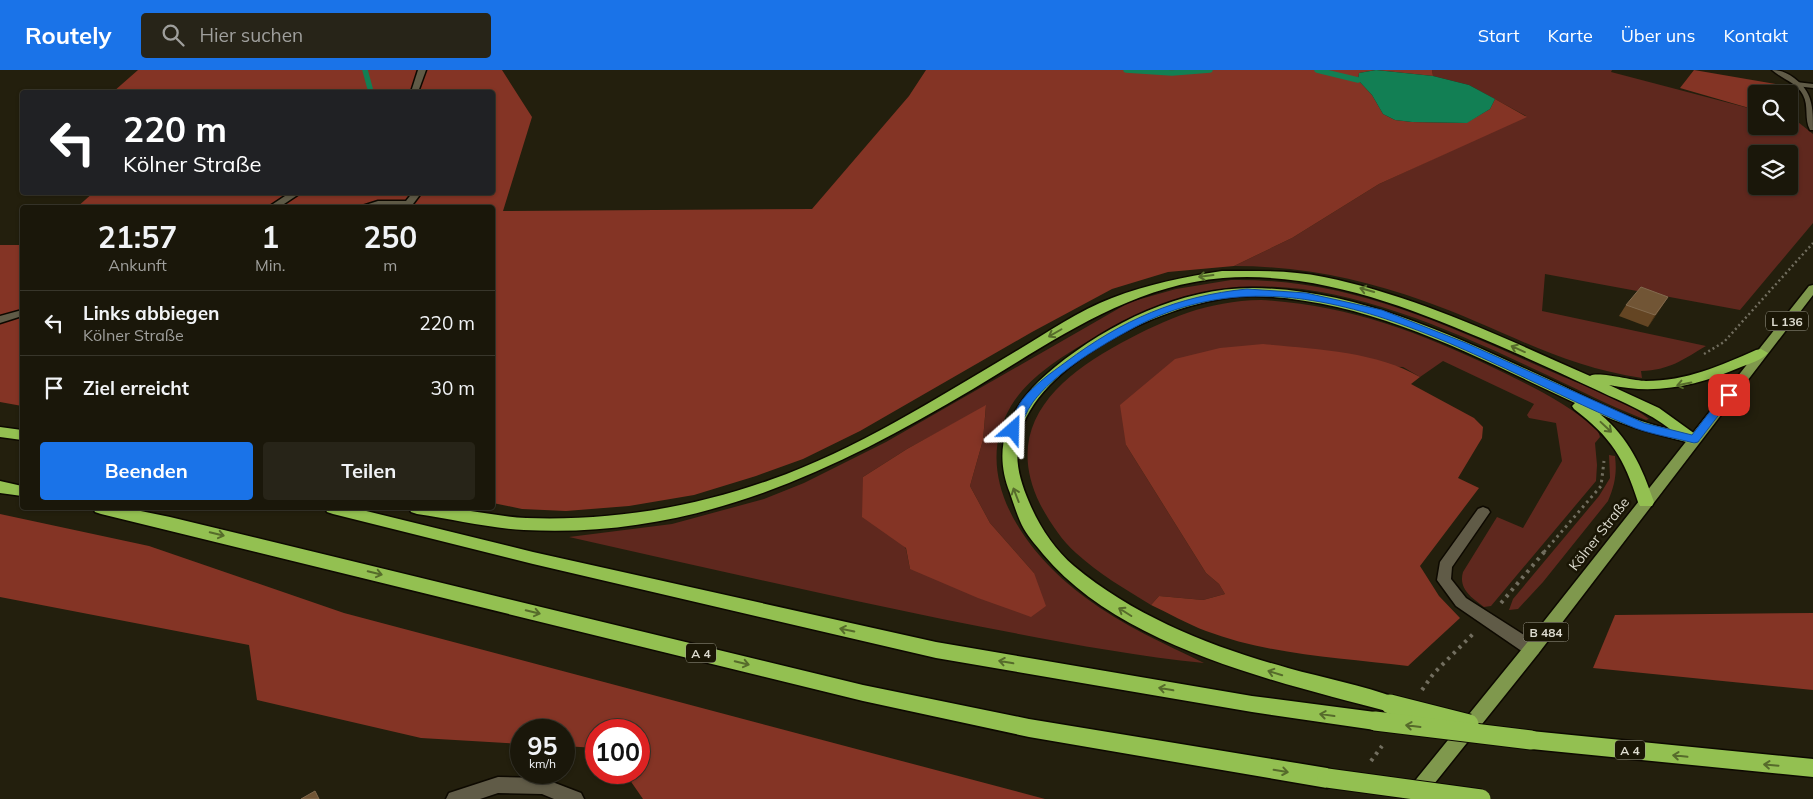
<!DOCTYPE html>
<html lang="de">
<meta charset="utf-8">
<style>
body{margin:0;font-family:Mulish,sans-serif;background:#272418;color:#f1f3f6;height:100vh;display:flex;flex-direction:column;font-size:19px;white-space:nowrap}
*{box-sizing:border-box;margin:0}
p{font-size:16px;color:#9f9f9c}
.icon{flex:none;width:28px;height:28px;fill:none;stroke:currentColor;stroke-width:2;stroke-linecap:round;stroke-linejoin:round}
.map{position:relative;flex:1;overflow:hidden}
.panel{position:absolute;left:20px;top:135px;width:475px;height:305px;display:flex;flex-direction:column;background:#1a170a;border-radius:5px;box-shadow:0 1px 4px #0004,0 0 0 1px #38362b}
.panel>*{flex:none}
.guide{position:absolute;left:20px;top:20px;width:475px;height:105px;border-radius:5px;box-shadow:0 1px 4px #0004,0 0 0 1px #38362b;background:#202124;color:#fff;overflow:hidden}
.fabs{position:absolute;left:1748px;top:15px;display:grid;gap:10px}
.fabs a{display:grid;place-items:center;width:50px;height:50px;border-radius:5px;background:#1a170a;box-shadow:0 1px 4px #0004,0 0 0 1px #38362b;font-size:25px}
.speed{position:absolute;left:510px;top:649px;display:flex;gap:10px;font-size:25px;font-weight:700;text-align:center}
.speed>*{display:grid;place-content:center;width:65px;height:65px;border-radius:50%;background:#1a170a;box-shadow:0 1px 4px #0004,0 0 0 1px #38362b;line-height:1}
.speed small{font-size:12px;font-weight:400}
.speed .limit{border:8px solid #d22;background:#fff;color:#111}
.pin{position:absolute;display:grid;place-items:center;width:42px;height:42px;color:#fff;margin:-21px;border-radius:10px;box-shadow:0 2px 8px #0006}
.me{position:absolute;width:55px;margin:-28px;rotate:25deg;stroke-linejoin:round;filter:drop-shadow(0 0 4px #0008)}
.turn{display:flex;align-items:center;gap:18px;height:105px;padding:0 20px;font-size:22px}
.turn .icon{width:65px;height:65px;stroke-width:2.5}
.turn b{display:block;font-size:35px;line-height:42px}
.eta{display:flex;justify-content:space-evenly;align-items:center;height:85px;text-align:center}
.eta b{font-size:30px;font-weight:700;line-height:35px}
.cta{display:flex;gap:10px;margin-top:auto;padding:10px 20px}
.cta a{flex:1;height:58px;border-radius:5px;background:#1a73e8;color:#fff;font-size:20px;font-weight:700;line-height:58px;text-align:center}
.cta a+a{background:#272418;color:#f1f3f6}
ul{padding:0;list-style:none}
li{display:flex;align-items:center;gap:15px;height:65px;padding:0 20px;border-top:1px solid #38362b}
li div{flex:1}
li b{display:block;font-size:19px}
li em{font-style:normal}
header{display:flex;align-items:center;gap:30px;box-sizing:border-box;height:70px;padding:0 25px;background:#1a73e8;color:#fff}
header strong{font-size:24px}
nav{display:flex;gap:28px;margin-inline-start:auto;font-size:18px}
.search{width:350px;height:45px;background:#272418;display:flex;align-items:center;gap:12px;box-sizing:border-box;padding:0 18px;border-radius:5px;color:#9f9f9c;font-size:19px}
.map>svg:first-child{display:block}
</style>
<header>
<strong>Routely</strong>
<div class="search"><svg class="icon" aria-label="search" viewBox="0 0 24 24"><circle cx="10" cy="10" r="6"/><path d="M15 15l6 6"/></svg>Hier suchen</div>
<nav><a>Start</a><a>Karte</a><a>Über uns</a><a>Kontakt</a></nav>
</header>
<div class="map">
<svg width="1813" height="729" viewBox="0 0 1813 729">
<rect width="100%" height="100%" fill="#231f0d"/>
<g fill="#5f281e" fill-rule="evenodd">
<path d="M1432 0H1612L1611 2 1756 40V56H1789V49L1798 52 1813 64V153L1740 240 1545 204 1542 241 1706 276C1682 290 1670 300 1641 301L1642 308C1559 296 1501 258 1424 231 1363 209 1300 196 1234 196L1292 168 1379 114 1526 46 1469 15 1433 6ZM1756 84H1789V116H1756Z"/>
<path d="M1231 210C1351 208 1443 254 1550 301 1580 315 1623 328 1649 349L1646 350 1617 338C1507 288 1367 209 1243 217 1185 220 1134 244 1085 273 1058 289 1027 309 1011 336 968 408 1029 487 1086 528 1122 555 1163 573 1204 593 1116 584 1029 566 942 549 817 523 693 495 569 467L672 454 764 429 804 413 886 372 1130 232 1176 219ZM986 336 983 370 970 416 990 453 1034 503 910 499 906 479 863 407 907 379Z"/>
<path d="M1261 230C1348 235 1416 261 1494 298 1531 316 1568 333 1598 361L1600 367 1595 373 1597 395 1596 411 1491 536 1484 537C1472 528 1458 519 1463 502L1497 447 1523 458 1562 391 1556 353 1529 348 1527 345 1534 334 1443 291 1420 307 1403 297 1176 289 1149 312 1126 375 1206 503 1219 514 1225 524 1203 530 1159 526 1151 535C1125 519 1099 504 1076 483 1062 471 1049 451 1040 434 1002 356 1057 308 1121 273 1168 248 1207 231 1261 230Z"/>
<path d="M1609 385 1615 386C1617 403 1615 415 1608 431L1543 512 1518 539 1509 540 1513 529 1599 426 1610 408Z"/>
</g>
<g fill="#843425">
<path d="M138 0H502L532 47 503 141 812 139 909 26 926 0H1432L1433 6 1376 0 1359 3 1358 10 1372 25 1383 44 1395 50 1412 52 1466 53 1490 39 1495 29 1527 47 1379 114 1292 168 1234 196 1168 202 1112 219 1032 262 860 361 803 389 756 406 694 425 629 436 566 441 522 439 493 433 492 138H76L94 122H492V22H113Z"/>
<path d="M1694 0 1793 17 1798 52 1789 49V24H1756V40L1680 18Z"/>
<path d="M0 175H22V336L0 332Z"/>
<path d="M1263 274C1313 279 1376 281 1420 307L1411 314 1474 348 1483 357 1482 368 1458 408 1479 418 1420 496 1439 526 1460 548 1408 596C1341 588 1270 585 1206 561 1187 554 1169 543 1151 535L1159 526 1203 530 1225 524 1219 514 1206 503 1126 375 1120 335 1175 289 1220 278Z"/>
<path d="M986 335 983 370 970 416 990 453 1034 503 1046 536 1031 547 978 528 910 499 906 478 862 447 863 407 907 379Z"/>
<path d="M0 444 149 476 344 543 1045 729H643L625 703 639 702V660H596V678L564 676V660H521V674L421 668 257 630 249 575 0 527Z"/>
<path d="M1813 543V620L1593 598 1615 545Z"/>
</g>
<path fill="#127f54" d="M1376 0 1433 6 1469 15 1495 29 1490 39 1467 53 1412 52 1395 50 1383 44 1372 25 1358 10 1359 3Z"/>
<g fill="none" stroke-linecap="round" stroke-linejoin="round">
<g stroke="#127f54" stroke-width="5.5">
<path d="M365 0 371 22"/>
<path d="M1126 0 1172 3 1210 0"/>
<path d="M1317 0 1358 10"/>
</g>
<defs>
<g id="service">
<path d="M1796 12 1813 14V18L1796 16Z"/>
<path d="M413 122H422L410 138H356L378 131H406Z"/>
<path d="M1483 437 1488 439 1490 442 1452 497 1451 509 1466 528 1538 574 1540 579 1538 584 1532 585 1526 584 1456 536 1437 510 1440 492 1478 439Z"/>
</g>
<g id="minor">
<path d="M1772 0C1781 0 1787 3 1794 8 1813 22 1813 38 1813 60H1810C1804 49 1809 36 1803 25 1797 13 1782 9 1772 0Z"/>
<path d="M498 707 542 708 581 723 584 729H554L542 724 498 723 480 729H446L449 723Z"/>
</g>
<g id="tertiary">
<path d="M418 0H426L418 22H411Z"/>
<path d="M291 122H302L278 138H267Z"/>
<path d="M22 240V246L0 253V246Z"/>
</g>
<path id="primary" d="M1813 215V225L1538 584 1422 729H1402L1405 723 1526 574 1809 216Z"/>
<g id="motorway">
<path d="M1222 201C1256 201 1290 200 1324 207 1417 226 1504 268 1590 306 1598 301 1633 311 1646 311 1686 311 1720 296 1756 280L1761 279 1768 283C1762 290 1749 294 1741 297 1697 316 1656 325 1609 315L1659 338 1702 369 1694 374C1661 365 1632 359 1600 344 1629 368 1642 397 1654 432L1652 436H1640L1638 432C1624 388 1611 367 1574 339L1572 336 1575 333C1472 285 1371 230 1255 226 1182 224 1043 287 1021 361 1013 387 1019 408 1029 432 1039 456 1055 480 1074 496 1135 547 1212 577 1288 598 1324 608 1362 615 1397 628L1400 634 1397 640 1390 642C1277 612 1120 577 1043 484 1037 476 1029 468 1024 459 1018 448 1014 435 1010 423 989 371 1014 330 1055 297 1110 253 1180 218 1252 218 1362 219 1461 270 1559 314 1595 331 1631 351 1670 359 1648 342 1624 333 1599 321 1565 305 1530 289 1495 274 1409 237 1318 201 1223 208 1128 216 1052 272 973 319 831 403 693 469 524 460 488 458 452 449 417 444L411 442 409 438C448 433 486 446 526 448 609 451 692 438 770 410 856 380 935 329 1013 283 1044 265 1079 240 1112 228 1148 214 1184 207 1222 201Z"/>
<path d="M0 357 22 360V370L0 367Z"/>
<path d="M0 411 22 416V426L0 423Z"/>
<path d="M93 438H126L170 447 863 615 1029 649 1327 698 1334 701 1337 708 1334 715 1327 718 1029 667 863 631 101 444 95 442Z"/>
<path d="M325 438H354L533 482 936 572 1252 626 1375 642 1382 645 1385 651 1382 657 1375 660 1252 642 936 588 533 494 333 444 327 442Z"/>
<path d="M1531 661 1813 689V707L1531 679 1524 676 1521 670 1524 664Z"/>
</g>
</defs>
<use href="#service" stroke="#0d0900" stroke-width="3"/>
<use href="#minor" stroke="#0d0900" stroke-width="3"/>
<use href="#tertiary" stroke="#0d0900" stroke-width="3"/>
<use href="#primary" stroke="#0d0900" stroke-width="3"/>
<use href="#motorway" stroke="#0d0900" stroke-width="3"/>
<path stroke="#726e5f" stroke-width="2.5" stroke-dasharray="2 3" stroke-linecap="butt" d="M1704 284 1724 272 1813 173"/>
<path stroke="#726e5f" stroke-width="3" stroke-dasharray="2.5 4" stroke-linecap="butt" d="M1544 482 1601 416 1604 391"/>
<g stroke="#726e5f" stroke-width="4" stroke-dasharray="3 5" stroke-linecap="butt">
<path d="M1501 533 1545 481"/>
<path d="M1422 620 1434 603 1473 564"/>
<path d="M1371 691 1382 676"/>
</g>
<use href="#service" fill="#605b47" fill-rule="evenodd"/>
<use href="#minor" fill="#605b47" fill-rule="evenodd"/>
<use href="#tertiary" fill="#605b47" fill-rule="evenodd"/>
<use href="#primary" fill="#7f984d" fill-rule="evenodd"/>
<use href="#motorway" fill="#93c051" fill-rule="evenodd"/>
<defs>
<g id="motorway-bridge">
<path d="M1390 634 1469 654"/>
<path d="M1375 651 1531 670"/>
<path d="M1327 708 1481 729"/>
</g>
</defs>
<use href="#motorway-bridge" stroke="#0d0900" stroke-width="21" stroke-linecap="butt"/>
<use href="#motorway-bridge" stroke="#93c051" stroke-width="19"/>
</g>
<path fill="#644523" d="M1668 227 1648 257 1619 246 1626 235Z"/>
<path fill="#452f12" d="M1668 227 1661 238 1648 257 1655 245Z"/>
<g fill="#715535" stroke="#826a4e">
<path d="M1641 217 1668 227 1655 245 1626 235Z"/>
<path d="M315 721 319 729H301Z"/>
</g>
<defs><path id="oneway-shaft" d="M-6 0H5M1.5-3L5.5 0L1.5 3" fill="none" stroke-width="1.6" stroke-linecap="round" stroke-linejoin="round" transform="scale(1.25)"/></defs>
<g stroke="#566b2b">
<use href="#oneway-shaft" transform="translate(1206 206) rotate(173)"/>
<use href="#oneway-shaft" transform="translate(1367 220) rotate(-164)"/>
<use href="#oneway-shaft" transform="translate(1055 263) rotate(150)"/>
<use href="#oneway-shaft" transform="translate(1518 279) rotate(-156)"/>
<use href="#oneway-shaft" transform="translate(1684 314) rotate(169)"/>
<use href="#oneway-shaft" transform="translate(1606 357) rotate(43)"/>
<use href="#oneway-shaft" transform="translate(1016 425) rotate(-111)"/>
<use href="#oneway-shaft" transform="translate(217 464) rotate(14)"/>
<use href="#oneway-shaft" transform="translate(375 503) rotate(14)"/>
<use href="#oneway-shaft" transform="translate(533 542) rotate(14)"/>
<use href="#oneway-shaft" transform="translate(1125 542) rotate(-148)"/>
<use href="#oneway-shaft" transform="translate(847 560) rotate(-168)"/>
<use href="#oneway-shaft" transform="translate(1006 592) rotate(-170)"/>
<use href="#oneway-shaft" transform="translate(742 593) rotate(14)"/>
<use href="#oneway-shaft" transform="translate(1275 603) rotate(-163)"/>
<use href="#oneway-shaft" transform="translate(1166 619) rotate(-170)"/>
<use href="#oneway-shaft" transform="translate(1327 645) rotate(-172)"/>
<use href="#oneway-shaft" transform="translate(1413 656) rotate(-173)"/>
<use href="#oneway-shaft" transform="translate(1680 686) rotate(-174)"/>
<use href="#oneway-shaft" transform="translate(1771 695) rotate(-175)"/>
<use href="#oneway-shaft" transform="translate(1281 701) rotate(9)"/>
</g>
<path fill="#1a73e8" stroke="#114b97" d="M1247 219 1306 223 1382 240 1466 273 1644 353 1692 365 1725 322 1729 321 1734 325 1698 372 1694 373C1675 368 1654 365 1635 358 1477 294 1298 163 1126 262 1095 279 1054 304 1033 332 1026 341 1023 353 1017 362L1013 364 1008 360C1012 350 1016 338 1023 329 1035 314 1051 303 1066 292 1122 250 1177 226 1247 219Z"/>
<g text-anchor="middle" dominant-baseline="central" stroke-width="5" stroke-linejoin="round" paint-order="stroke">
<g fill="#1a1605" stroke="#a2a092" stroke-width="1">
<rect x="1766" y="241.5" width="42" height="19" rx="4"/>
<rect x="1523.5" y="552.5" width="45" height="19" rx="4"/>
<rect x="686" y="573.5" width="30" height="19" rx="4"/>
<rect x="1615" y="670.5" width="30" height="19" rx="4"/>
</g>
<g font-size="12" font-weight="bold" fill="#dddbcf">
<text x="1787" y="251">L 136</text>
<text x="1546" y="562">B 484</text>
<text x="701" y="583">A 4</text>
<text x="1630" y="680">A 4</text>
</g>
<g font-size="14" fill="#dddbcf" stroke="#1a1605">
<text transform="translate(1599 464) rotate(-52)">Kölner Straße</text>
</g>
</g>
</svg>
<div class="fabs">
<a><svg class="icon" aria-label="search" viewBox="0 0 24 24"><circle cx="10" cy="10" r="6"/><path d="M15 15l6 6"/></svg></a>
<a><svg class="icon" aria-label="layers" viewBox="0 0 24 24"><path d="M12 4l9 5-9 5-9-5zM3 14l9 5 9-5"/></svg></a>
</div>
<div class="speed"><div>95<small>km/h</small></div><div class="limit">100</div></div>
<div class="pin" style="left:1729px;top:325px;background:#d93025"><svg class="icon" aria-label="arrive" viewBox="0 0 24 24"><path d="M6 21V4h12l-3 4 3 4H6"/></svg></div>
<svg class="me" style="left:1013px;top:360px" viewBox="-20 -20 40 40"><path d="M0-17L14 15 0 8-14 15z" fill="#1a73e8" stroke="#fff" stroke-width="4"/></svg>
<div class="guide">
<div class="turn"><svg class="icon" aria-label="left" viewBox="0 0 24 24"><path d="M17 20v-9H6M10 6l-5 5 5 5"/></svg><div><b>220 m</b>Kölner Straße</div></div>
</div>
<section class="panel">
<div class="eta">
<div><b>21:57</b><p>Ankunft</p></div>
<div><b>1</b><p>Min.</p></div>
<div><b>250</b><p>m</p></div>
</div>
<ul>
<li><svg class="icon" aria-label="left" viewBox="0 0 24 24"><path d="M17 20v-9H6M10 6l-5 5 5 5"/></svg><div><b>Links abbiegen</b><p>Kölner Straße</p></div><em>220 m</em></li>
<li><svg class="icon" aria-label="arrive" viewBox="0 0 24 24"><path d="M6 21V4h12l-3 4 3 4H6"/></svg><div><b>Ziel erreicht</b></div><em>30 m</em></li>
</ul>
<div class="cta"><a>Beenden</a><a>Teilen</a></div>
</section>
</div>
